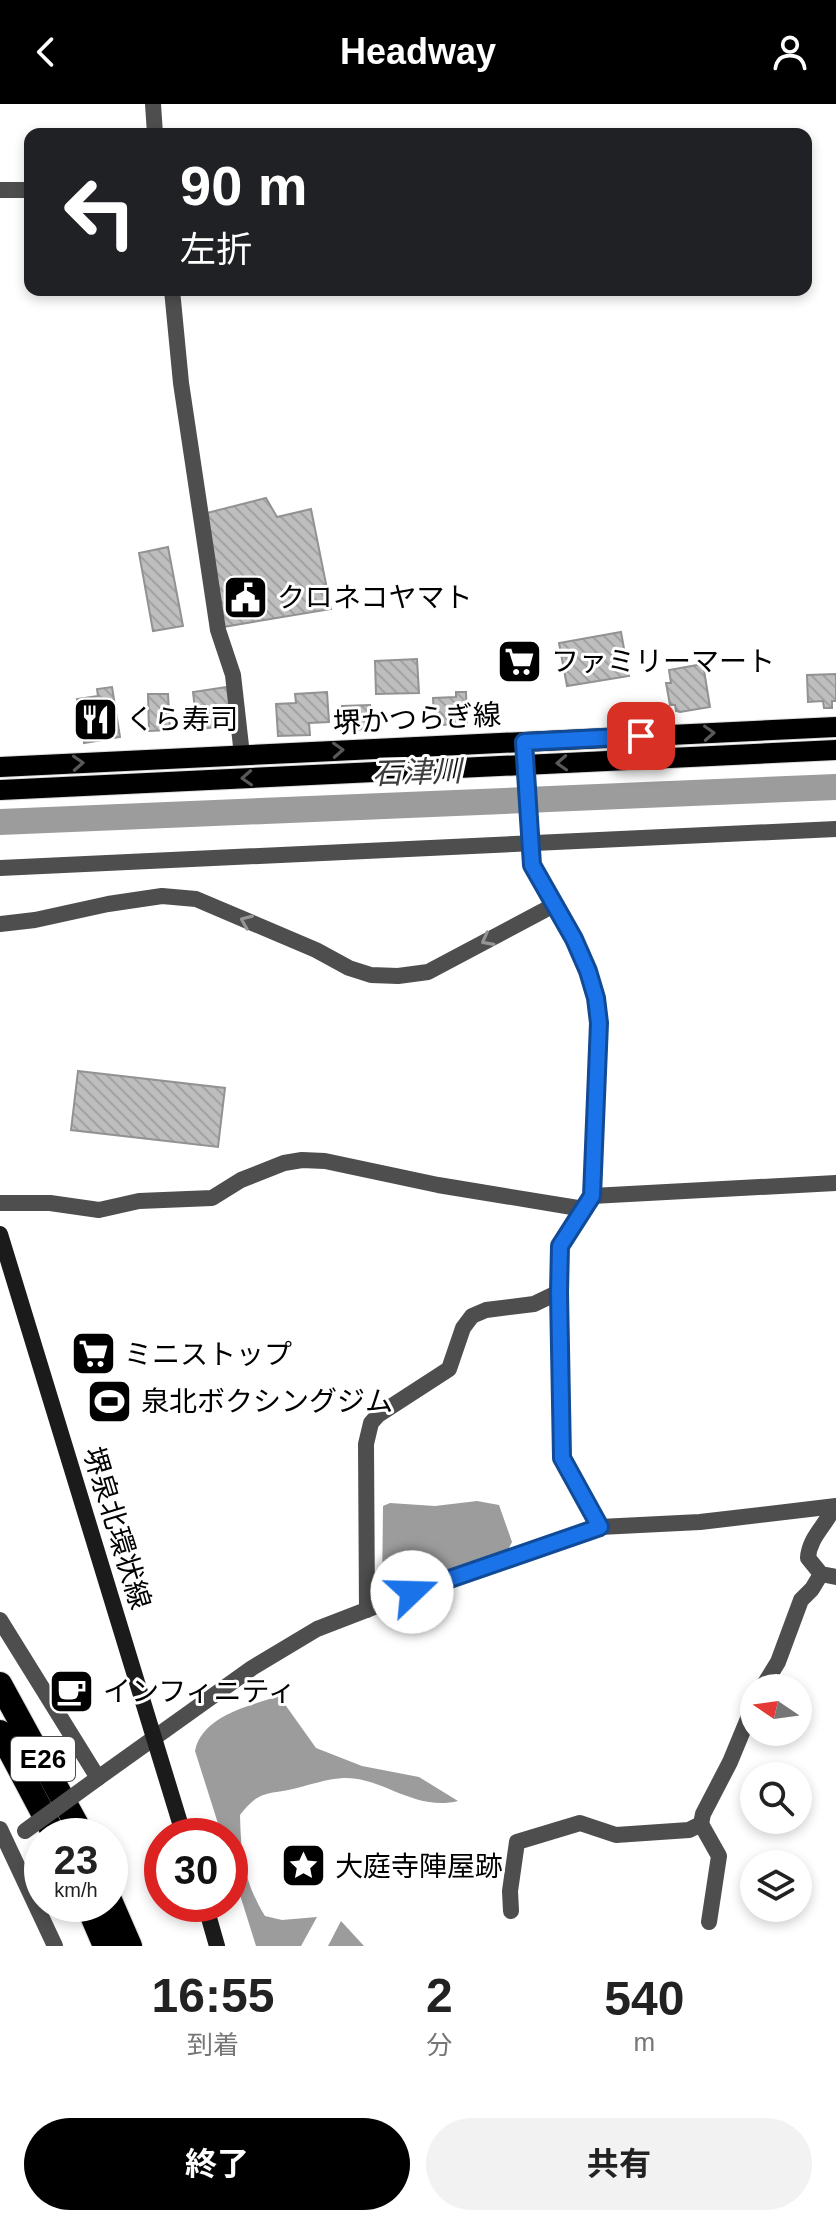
<!DOCTYPE html>
<html lang="ja">
<meta charset="utf-8">
<style>
body{margin:0;font-family:Helvetica,"Noto Sans JP",sans-serif;background:#f2f2f2;color:#222;height:100vh;display:flex;flex-direction:column;font-size:30px;white-space:nowrap}
*{box-sizing:border-box;margin:0}
p{font-size:26px;color:#767676}
.icon{flex:none;width:44px;height:44px;fill:none;stroke:currentColor;stroke-width:2;stroke-linecap:round;stroke-linejoin:round}
.map{position:relative;height:1842px;overflow:hidden}
.side{display:flex;flex-direction:column;background:#fff;flex:1}
.side>*{flex:none}
.guide{position:absolute;left:24px;top:24px;width:788px;height:168px;border-radius:16px;box-shadow:0 4px 12px #0003;background:#202124;color:#fff;overflow:hidden}
.needle{width:52px;rotate:283deg}
.fabs{position:absolute;left:740px;top:1570px;display:grid;gap:16px}
.fabs a{display:grid;place-items:center;width:72px;height:72px;border-radius:50%;background:#fff;box-shadow:0 4px 12px #0003;font-size:40px}
.speed{position:absolute;left:24px;top:1714px;display:flex;gap:16px;font-size:40px;font-weight:700;text-align:center}
.speed>*{display:grid;place-content:center;width:104px;height:104px;border-radius:50%;background:#fff;box-shadow:0 4px 12px #0003;line-height:1}
.speed small{font-size:20px;font-weight:400}
.speed .limit{border:12px solid #d22;background:#fff;color:#111}
.pin{position:absolute;display:grid;place-items:center;width:68px;height:68px;color:#fff;margin:-34px;border-radius:16px;box-shadow:0 4px 12px #0006}
.me{position:absolute;width:88px;margin:-44px;rotate:69deg;stroke-linejoin:round;filter:drop-shadow(0 0 6px #0008)}
.turn{display:flex;align-items:center;gap:28px;height:168px;padding:0 24px;font-size:36px}
.turn .icon{width:104px;height:104px;stroke-width:2.5}
.turn b{display:block;font-size:56px;line-height:68px}
.eta{display:flex;justify-content:space-evenly;align-items:center;height:136px;text-align:center}
.eta b{font-size:48px;font-weight:700;line-height:56px}
.cta{display:flex;gap:16px;margin-top:auto;padding:16px 24px}
.cta a{flex:1;height:92px;border-radius:48px;background:#000;color:#fff;font-size:32px;font-weight:700;line-height:92px;text-align:center}
.cta a+a{background:#f2f2f2;color:#222}
header{display:flex;justify-content:space-between;align-items:center;height:104px;padding:0 24px;background:#000;color:#fff;font-size:36px;font-weight:700}
.map>svg:first-child{display:block}
</style>
<header><svg class="icon" aria-label="back" viewBox="0 0 24 24"><path d="M15 5l-7 7 7 7"/></svg>Headway<svg class="icon" aria-label="person" viewBox="0 0 24 24"><circle cx="12" cy="8" r="4"/><path d="M4 21q1-7 8-7t8 7"/></svg></header>
<div class="map">
<svg width="836" height="1842" viewBox="0 0 836 1842">
<defs>
<pattern id="building-back-hatch" width="6" height="6" patternUnits="userSpaceOnUse" patternTransform="scale(2)"><rect width="6" height="6" fill="#bebebe"/><path d="M-1 5l2 2M0 0l6 6M5-1l2 2" fill="none" stroke="#a2a2a2"/></pattern>
</defs>
<rect width="100%" height="100%" fill="#fff"/>
<g fill="#9c9c9c">
<path d="M477 1397 499 1401 512 1438 508 1446 382 1490 383 1402 390 1399 435 1402Z"/>
<path d="M279 1592 316 1644 362 1662 419 1673 458 1697C415 1708 381 1672 343 1674 327 1675 309 1681 293 1685 264 1691 259 1687 240 1711 241 1751 244 1778 265 1812L282 1816 317 1813 301 1842H256L230 1759V1732H222L195 1647C202 1612 249 1602 279 1592Z"/>
<path d="M341 1817 364 1842H328Z"/>
</g>
<g fill="none" stroke-linecap="round" stroke-linejoin="round">
<path stroke="#9c9c9c" stroke-width="26" d="M0 718 836 683"/>
</g>
<g fill="url(#building-back-hatch)" stroke="#929292" stroke-width="2">
<path d="M266 394 277 413 311 405 331 505 223 523 207 409Z"/>
<path d="M168 443 183 522 153 527 139 449Z"/>
<path d="M621 528 629 572 567 582 559 539Z"/>
<path d="M536 543 540 565 505 572 501 550Z"/>
<path d="M417 555 419 589 376 590 375 557Z"/>
<path d="M703 560 710 603 680 608 676 607 675 601H670L666 579H671L669 566Z"/>
<path d="M836 570V597H832V604H824L823 597 808 598 807 571Z"/>
<path d="M112 583 120 633 84 639 77 595 98 592 97 585Z"/>
<path d="M227 583 232 621 202 625 201 621 197 622 193 588Z"/>
<path d="M327 588 329 618 309 619 310 631 278 632 276 600 296 599 295 590Z"/>
<path d="M456 588H466L467 618 442 621V611H434L433 594 456 593Z"/>
<path d="M148 590H168L170 626 149 627Z"/>
<path d="M370 601 371 625 341 626 342 602Z"/>
<path d="M78 967 225 984 218 1043 71 1026Z"/>
</g>
<g fill="none" stroke-linecap="round" stroke-linejoin="round">
<defs>
<g id="primary">
<path d="M0 663 836 623"/>
<path d="M0 686 836 646"/>
</g>
<g id="motorway">
<path d="M0 1580 83 1732"/>
<path d="M0 1628 55 1732"/>
<path d="M110 1796 130 1842"/>
<path d="M87 1800 105 1842"/>
</g>
</defs>
<use href="#primary" stroke="#dbdbdb" stroke-width="22"/>
<use href="#motorway" stroke="#dbdbdb" stroke-width="26"/>
<g stroke="#4e4e4e" stroke-width="16">
<path d="M153 0 155 30"/>
<path d="M0 86H30"/>
<path d="M172 186 181 279 218 526 233 571 242 651"/>
<path d="M524 638 532 761 574 835 588 867 596 894 599 919 592 1092 560 1142 559 1188 562 1354 600 1423"/>
<path d="M0 764 836 725"/>
<path d="M0 820 35 816 108 800 162 792 196 795 316 846 349 864 371 871 398 872 428 868 556 800"/>
<path d="M592 1092 836 1079"/>
<path d="M0 1099H50L99 1106 139 1097 212 1094 241 1076 284 1059 302 1056 325 1057 438 1081 584 1105"/>
<path d="M834 1403C826 1421 809 1434 808 1454L821 1470 836 1473"/>
<path d="M367 1506 366 1340 371 1319 378 1311 449 1265 463 1224 472 1212 486 1206 534 1200 559 1188"/>
<path d="M0 1516 98 1674 252 1564 317 1525 457 1471 600 1423 700 1418 836 1402"/>
<path d="M762 1584 778 1558 801 1496 812 1485 821 1470"/>
<path d="M701 1720 703 1710 730 1658 754 1600"/>
<path d="M0 1725 55 1842"/>
<path d="M511 1807 510 1787 517 1738 580 1719 616 1731 689 1726 701 1720 719 1752 709 1818"/>
</g>
<g stroke="#1b1b1b" stroke-width="16">
<path d="M0 1130 184 1732"/>
<path d="M205 1800 217 1842"/>
</g>
<use href="#primary" stroke="#000" stroke-width="20"/>
<use href="#motorway" stroke="#000" stroke-width="24"/>
<path stroke="#4e4e4e" stroke-width="16" d="M25 1727 98 1674"/>
</g>
<defs><path id="oneway-chevron" d="M-2-3.5L2.5 0L-2 3.5" fill="none" stroke-width="1.6" stroke-linecap="round" stroke-linejoin="round" transform="scale(2)"/></defs>
<g stroke="#595959">
<use href="#oneway-chevron" transform="translate(709 629) rotate(-3)"/>
<use href="#oneway-chevron" transform="translate(338 646) rotate(-3)"/>
<use href="#oneway-chevron" transform="translate(78 659) rotate(-3)"/>
<use href="#oneway-chevron" transform="translate(562 659) rotate(177)"/>
<use href="#oneway-chevron" transform="translate(247 674) rotate(177)"/>
</g>
<g stroke="#959595">
<use href="#oneway-chevron" transform="translate(246 817) rotate(-157)"/>
<use href="#oneway-chevron" transform="translate(487 836) rotate(152)"/>
</g>
<g fill="none" stroke-linecap="round" stroke-linejoin="round">
<defs>
<path id="route" d="M412 1488 600 1423 562 1354 559 1188 560 1142 592 1092 599 919 596 894 588 867 574 835 532 761 524 638 641 632"/>
</defs>
<use href="#route" stroke="#114b97" stroke-width="20"/>
<use href="#route" stroke="#1a73e8" stroke-width="14"/>
</g>
<defs>
<symbol id="civic-square" viewBox="-11 -11 22 22"><rect x="-9" y="-9" width="18" height="18" rx="4" fill="#000" stroke="#fff"/><path d="M-.6-6.5H3V-4.5H.6V-3L4-1V1h2V6H-6V1h2V-1L-.6-3ZM-1.2 2.5V6h2.4V2.5Z" fill="#fff"/></symbol>
<symbol id="supermarket-square" viewBox="-11 -11 22 22"><rect x="-9" y="-9" width="18" height="18" rx="4" fill="#000" stroke="#fff"/><path d="M-6-5.5h2.5l.6 2H6L4.5 2H-2.5L-4.4-4H-6ZM-1.5 3.2a1.3 1.3 0 1 0 .1 0ZM3 3.2a1.3 1.3 0 1 0 .1 0Z" fill="#fff"/></symbol>
<symbol id="restaurant-square" viewBox="-11 -11 22 22"><rect x="-9" y="-9" width="18" height="18" rx="4" fill="#000" stroke="#fff"/><path d="M-5-6h1v4h1v-4h1v4h1v-4h1v5L-1.5 .5V6h-2V.5L-5-1ZM5-6V6H3V1.5H1.5Q1.5-4 5-6Z" fill="#fff"/></symbol>
<symbol id="stadium-square" viewBox="-11 -11 22 22"><rect x="-9" y="-9" width="18" height="18" rx="4" fill="#000" stroke="#fff"/><path d="M0-5a6.5 5 0 1 0 0 10a6.5 5 0 1 0 0-10ZM-3.5-1.8h7v3.6h-7Z" fill="#fff"/></symbol>
<symbol id="cafe-square" viewBox="-11 -11 22 22"><rect x="-9" y="-9" width="18" height="18" rx="4" fill="#000" stroke="#fff"/><path d="M-5.5-4.5H6V0H3Q3 3.5 0 3.5H-2.5Q-5.5 3.5-5.5 0ZM3-3.2v2h1.7v-2ZM-6 4.5H4V6H-6Z" fill="#fff"/></symbol>
<symbol id="sight-square" viewBox="-11 -11 22 22"><rect x="-9" y="-9" width="18" height="18" rx="4" fill="#000" stroke="#fff"/><path d="M0-6L1.8-2.2L6-1.7L2.9 1.2L3.7 5.4L0 3.3L-3.7 5.4L-2.9 1.2L-6-1.7L-1.8-2.2Z" fill="#fff"/></symbol>
</defs>
<g fill-rule="evenodd">
<use href="#civic-square" x="220" y="468" width="51" height="51"/>
<use href="#supermarket-square" x="494" y="532" width="51" height="51"/>
<use href="#restaurant-square" x="70" y="590" width="51" height="51"/>
<use href="#supermarket-square" x="68" y="1224" width="51" height="51"/>
<use href="#stadium-square" x="84" y="1272" width="51" height="51"/>
<use href="#cafe-square" x="46" y="1562" width="51" height="51"/>
<use href="#sight-square" x="278" y="1736" width="51" height="51"/>
</g>
<g text-anchor="middle" dominant-baseline="central" stroke-width="6" stroke-linejoin="round" paint-order="stroke">
<rect fill="#fff" stroke="#4c4c4c" stroke-width="2" x="11" y="1633" width="64" height="44" rx="6"/>
<g font-size="26" font-weight="bold" fill="#000">
<text x="43" y="1655">E26</text>
</g>
<g font-size="28" fill="#000" stroke="#fff" text-anchor="start">
<text x="277" y="493">クロネコヤマト</text>
<text x="551" y="557">ファミリーマート</text>
<text x="126" y="615">くら寿司</text>
<text x="124" y="1250">ミニストップ</text>
<text x="141" y="1297">泉北ボクシングジム</text>
<text x="103" y="1587">インフィニティ</text>
<text x="335" y="1762">大庭寺陣屋跡</text>
</g>
<g font-size="28" fill="#000" stroke="#fff">
<text transform="translate(417 615) rotate(-3)">堺かつらぎ線</text>
<text transform="translate(117 1424) rotate(73)">堺泉北環状線</text>
</g>
<g font-size="30" font-style="italic" fill="#3d3d3d" stroke="#fff">
<text transform="translate(417 668) rotate(-2)">石津川</text>
</g>
</g>
</svg>
<div class="fabs">
<a><svg class="needle" viewBox="-14 -14 28 28"><path d="M0-13l5 13h-10z" fill="#e53935"/><path d="M0 13l5-13h-10z" fill="#767676"/></svg></a>
<a><svg class="icon" aria-label="search" viewBox="0 0 24 24"><circle cx="10" cy="10" r="6"/><path d="M15 15l6 6"/></svg></a>
<a><svg class="icon" aria-label="layers" viewBox="0 0 24 24"><path d="M12 4l9 5-9 5-9-5zM3 14l9 5 9-5"/></svg></a>
</div>
<div class="speed"><div>23<small>km/h</small></div><div class="limit">30</div></div>
<div class="pin" style="left:641px;top:632px;background:#d93025"><svg class="icon" aria-label="arrive" viewBox="0 0 24 24"><path d="M6 21V4h12l-3 4 3 4H6"/></svg></div>
<svg class="me" style="left:412px;top:1488px" viewBox="-20 -20 40 40"><circle r="19" fill="#fff"/><path d="M0-13L10 11 0 6-10 11z" fill="#1a73e8"/></svg>
<div class="guide">
<div class="turn"><svg class="icon" aria-label="left" viewBox="0 0 24 24"><path d="M17 20v-9H6M10 6l-5 5 5 5"/></svg><div><b>90 m</b>左折</div></div>
</div>
</div>
<section class="side">
<div class="eta">
<div><b>16:55</b><p>到着</p></div>
<div><b>2</b><p>分</p></div>
<div><b>540</b><p>m</p></div>
</div>
<div class="cta"><a>終了</a><a>共有</a></div>
</section>
